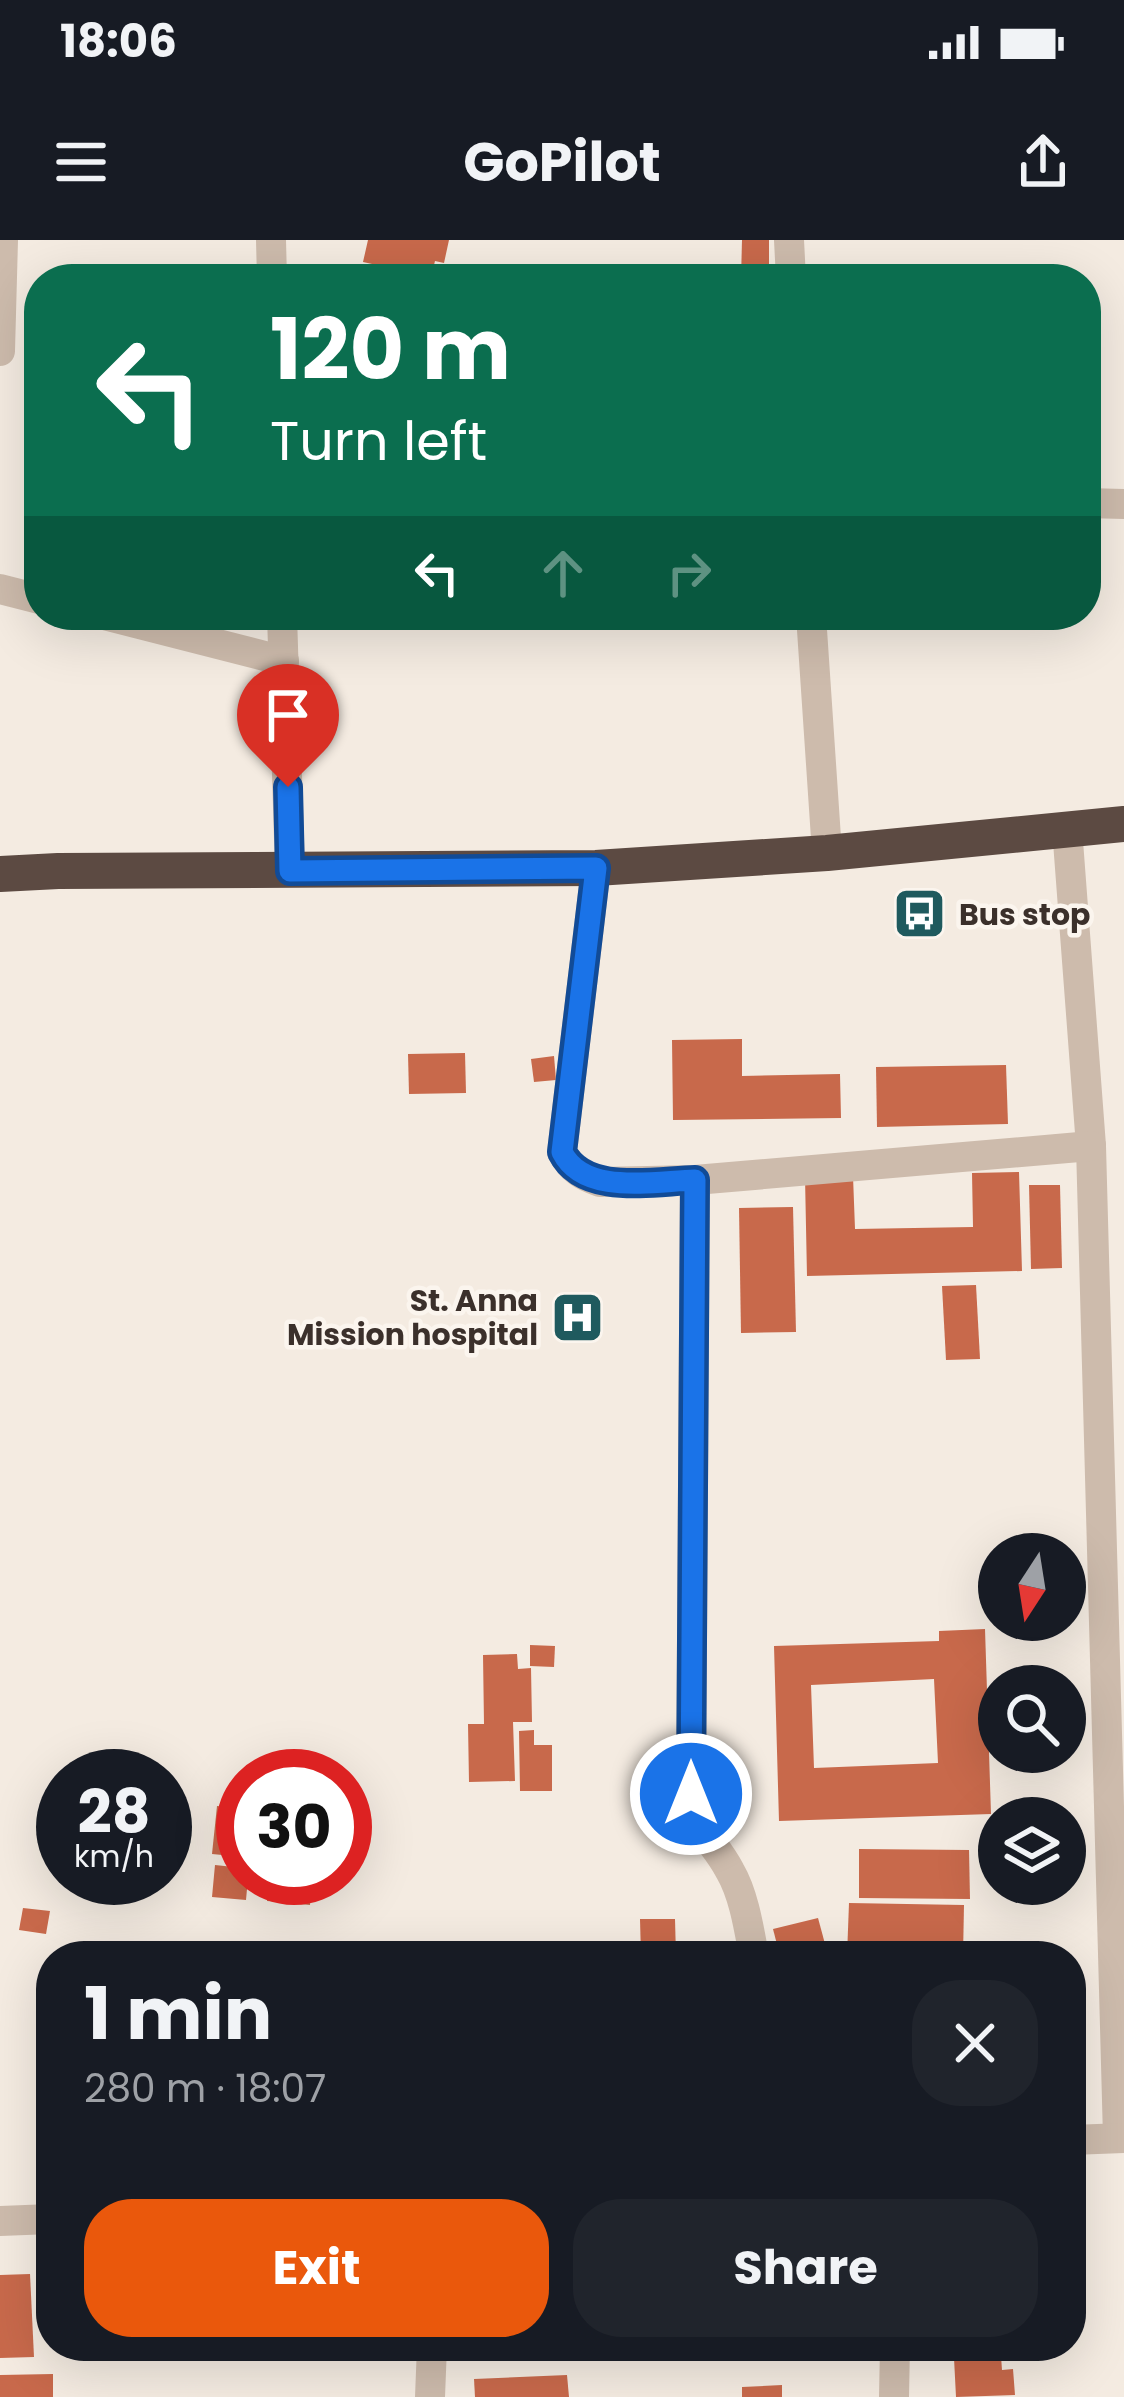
<!DOCTYPE html>
<meta charset="utf-8">
<style>
body{margin:0;font-family:Poppins,sans-serif;background:#20242c;color:#f1f3f6;height:100vh;display:flex;flex-direction:column;font-size:45px;white-space:nowrap}
*{box-sizing:border-box;margin:0}
p{font-size:39px;color:#9ea1a6}
.icon{flex:none;width:66px;height:66px;fill:none;stroke:currentColor;stroke-width:2;stroke-linecap:round;stroke-linejoin:round}
.map{position:relative;flex:1;overflow:hidden}
.panel{position:absolute;left:36px;top:1701px;width:1050px;height:420px;display:flex;flex-direction:column;background:#171b24;border-radius:48px;box-shadow:0 12px 48px #0002}
.panel>*{flex:none}
.banner{position:absolute;left:24px;top:24px;width:1077px;height:366px;border-radius:48px;box-shadow:0 12px 48px #0002;background:#0b6e4f;color:#fff;overflow:hidden}
.needle{width:78px;rotate:192deg}
.fabs{position:absolute;left:978px;top:1293px;display:grid;gap:24px}
.fabs a{display:grid;place-items:center;width:108px;height:108px;border-radius:50%;background:#171b24;box-shadow:0 12px 48px #0002;font-size:60px}
.speed{position:absolute;left:36px;top:1509px;display:flex;gap:24px;font-size:60px;font-weight:700;text-align:center}
.speed>*{display:grid;place-content:center;width:156px;height:156px;border-radius:50%;background:#171b24;box-shadow:0 12px 48px #0002;line-height:1}
.speed small{font-size:30px;font-weight:400}
.speed .limit{border:18px solid #d22;background:#fff;color:#111}
.pin{position:absolute;display:grid;place-items:center;width:102px;height:102px;color:#fff;margin:-123px -51px;border-radius:50% 50% 50% 0;rotate:-45deg;box-shadow:0 0 12px #0007}
.pin .icon{rotate:45deg}
.me{position:absolute;width:132px;margin:-66px;rotate:0deg;stroke-linejoin:round;filter:drop-shadow(0 0 9px #0008)}
.turn{display:flex;align-items:center;gap:42px;height:252px;padding:0 48px;font-size:54px}
.turn .icon{width:156px;height:156px;stroke-width:2.5}
.turn b{display:block;font-size:84px;line-height:102px}
.lanes{display:flex;align-items:center;height:114px;padding:0 48px;background:#0003;justify-content:center;gap:60px;direction:ltr}
.lanes .off{opacity:.35}
.round{display:grid;place-items:center;flex:none;width:126px;height:126px;border-radius:48px;background:#20242c}
.headline{display:flex;align-items:center;justify-content:space-between;height:204px;padding:0 48px}
h1{font-size:72px;font-weight:700;line-height:90px}
.primary-button{display:flex;gap:24px;margin-top:auto;padding:24px 48px}
.primary-button a{flex:1;height:138px;border-radius:48px;background:#ea580c;color:#fff;font-size:48px;font-weight:700;line-height:138px;text-align:center}
.primary-button a+a{background:#20242c;color:#f1f3f6}
.status{display:flex;justify-content:space-between;align-items:center;height:84px;padding:0 60px;background:#171b24;direction:ltr}
.status svg{height:33px;fill:currentColor}
header{display:flex;justify-content:space-between;align-items:center;height:156px;padding:0 48px;background:#171b24;font-size:54px;font-weight:700}
.map>svg:first-child{display:block}
</style>
<div class="status"><b>18:06</b><svg viewBox="0 0 49 12"><path d="M0 12V9h3v3zM5 12V6h3v6zM10 12V3h3v9zM15 12V0h3v12zM26 1h20v11H26zM47 4h2v5h-2z"/></svg></div>
<header><svg class="icon" aria-label="menu" viewBox="0 0 24 24"><path d="M4 6h16M4 12h16M4 18h16"/></svg>GoPilot<svg class="icon" aria-label="share" viewBox="0 0 24 24"><path d="M12 15V3M7 8l5-5 5 5M5 13v7h14v-7"/></svg></header>
<div class="map">
<svg width="1124" height="2157" viewBox="0 0 1124 2157">
<rect width="100%" height="100%" fill="#f4ebe1"/>
<g fill="#c8694b" fill-rule="evenodd">
<path d="M368 0H449L444 23 435 21 431 37 363 22Z"/>
<path d="M742 0H769V39H741Z"/>
<path d="M1095 178 1100 235 1086 236V179Z"/>
<path d="M742 799V836L840 834 841 878 673 880 672 800Z"/>
<path d="M465 813 466 853 409 854 408 814Z"/>
<path d="M554 816 556 840 534 842 531 819Z"/>
<path d="M1006 825 1008 884 877 887 876 827Z"/>
<path d="M1019 932 1022 1031 807 1036 805 937 853 936 855 989 973 987 972 933Z"/>
<path d="M1029 945H1060L1062 1028 1031 1029Z"/>
<path d="M793 967 796 1092 741 1093 739 968Z"/>
<path d="M976 1045 980 1119 946 1120 942 1046Z"/>
<path d="M985 1389 991 1574 779 1581 774 1406 939 1401V1391ZM934 1439 938 1523 814 1528 811 1445Z"/>
<path d="M530 1405 555 1406 554 1427 530 1426Z"/>
<path d="M517 1414 518 1429 531 1428 532 1482H513L515 1541 469 1542 468 1484H484L483 1415Z"/>
<path d="M534 1490V1505H552V1551H520L519 1491Z"/>
<path d="M217 1566 243 1568V1617L212 1614Z"/>
<path d="M859 1609 969 1610 970 1659 859 1658Z"/>
<path d="M215 1625 243 1628V1638H248L246 1660 212 1657Z"/>
<path d="M268 1638H312L310 1665 267 1661Z"/>
<path d="M849 1663 964 1665 963 1716H847Z"/>
<path d="M23 1668 50 1671 46 1694 19 1690Z"/>
<path d="M818 1678 828 1715 780 1716 773 1689Z"/>
<path d="M640 1679H675L676 1716H641Z"/>
<path d="M1071 1977 1080 1978 1076 2061 1071 2060Z"/>
<path d="M30 2034 34 2117 0 2118V2035Z"/>
<path d="M508 2106H576V2119L509 2121Z"/>
<path d="M1001 2116 1002 2130 1013 2129 1015 2155 956 2157 954 2118Z"/>
<path d="M53 2134V2157H0V2135Z"/>
<path d="M567 2135 569 2157H475L474 2139Z"/>
<path d="M782 2145V2157H742V2147Z"/>
</g>
<g fill="none" stroke-linecap="round" stroke-linejoin="round">
<g stroke="#cdbbac" stroke-width="30">
<path d="M271 0 272 39"/>
<path d="M789 0 791 39"/>
<path d="M0 111 3 0"/>
<path d="M1086 263 1124 264"/>
<path d="M0 349 39 359"/>
<path d="M104 375 284 421"/>
<path d="M282 375 290 631"/>
<path d="M811 375 827 613"/>
<path d="M1067 588 1091 906 1118 1897"/>
<path d="M596 628 562 912C571 929 582 936 600 942L695 940 1091 906"/>
<path d="M695 940 691 1554C698 1598 712 1597 730 1631 744 1655 749 1689 754 1716"/>
<path d="M1071 1900 1124 1898"/>
<path d="M0 1981 51 1979"/>
<path d="M430 2157 432 2106"/>
<path d="M894 2157 895 2106"/>
</g>
<path stroke="#5c4a42" stroke-width="36" d="M0 634 58 631 596 628 827 613 1124 584"/>
</g>
<g fill="none" stroke-linecap="round" stroke-linejoin="round">
<defs>
<path id="route" d="M288 547 290 631 596 628 562 912C584 956 654 941 695 940L691 1554"/>
</defs>
<use href="#route" stroke="#114b97" stroke-width="30"/>
<use href="#route" stroke="#1a73e8" stroke-width="21"/>
</g>
<defs>
<symbol id="bus-square" viewBox="-11 -11 22 22"><rect x="-9" y="-9" width="18" height="18" rx="4" fill="#1f5a5e" stroke="#fbf5ee"/><path d="M-5-6H5V4H4V6H2V4H-2V6H-4V4H-5ZM-3.5-4V0h7V-4ZM-3.5 1.2v1.5H-2V1.2ZM2 1.2v1.5H3.5V1.2Z" fill="#fff"/></symbol>
<symbol id="hospital-square" viewBox="-11 -11 22 22"><rect x="-9" y="-9" width="18" height="18" rx="4" fill="#1f5a5e" stroke="#fbf5ee"/><path d="M-5-5h3v3.5h4V-5h3V5h-3V1.5h-4V5h-3Z" fill="#fff"/></symbol>
</defs>
<g fill-rule="evenodd">
<use href="#bus-square" x="890" y="644" width="59" height="59"/>
<use href="#hospital-square" x="548" y="1048" width="59" height="59"/>
</g>
<g text-anchor="middle" dominant-baseline="central" stroke-width="9" stroke-linejoin="round" paint-order="stroke">
<g font-size="30" font-weight="bold" fill="#3b302b" stroke="#fbf5ee" text-anchor="start">
<text x="959" y="674">Bus stop</text>
<text x="538" y="1060" text-anchor="end">St. Anna<tspan x="538" dy="34">Mission hospital</tspan></text>
</g>
</g>
</svg>
<div class="fabs">
<a><svg class="needle" viewBox="-14 -14 28 28"><path d="M0-13l5 13h-10z" fill="#e53935"/><path d="M0 13l5-13h-10z" fill="#9ea1a6"/></svg></a>
<a><svg class="icon" aria-label="search" viewBox="0 0 24 24"><circle cx="10" cy="10" r="6"/><path d="M15 15l6 6"/></svg></a>
<a><svg class="icon" aria-label="layers" viewBox="0 0 24 24"><path d="M12 4l9 5-9 5-9-5zM3 14l9 5 9-5"/></svg></a>
</div>
<div class="speed"><div>28<small>km/h</small></div><div class="limit">30</div></div>
<div class="pin" style="left:288px;top:547px;background:#d93025"><svg class="icon" aria-label="arrive" viewBox="0 0 24 24"><path d="M6 21V4h12l-3 4 3 4H6"/></svg></div>
<svg class="me" style="left:691px;top:1554px" viewBox="-20 -20 40 40"><circle r="17" fill="#1a73e8" stroke="#fff" stroke-width="3"/><path d="M0-11L8 9 0 5-8 9z" fill="#fff"/></svg>
<div class="banner">
<div class="turn"><svg class="icon" aria-label="left" viewBox="0 0 24 24"><path d="M17 20v-9H6M10 6l-5 5 5 5"/></svg><div><b>120 m</b>Turn left</div></div>
<div class="lanes"><svg class="icon" aria-label="left" viewBox="0 0 24 24"><path d="M17 20v-9H6M10 6l-5 5 5 5"/></svg><svg class="icon off" aria-label="ahead" viewBox="0 0 24 24"><path d="M12 20V5M6 11l6-6 6 6"/></svg><svg class="icon off" aria-label="right" viewBox="0 0 24 24"><path d="M7 20v-9h11M14 6l5 5-5 5"/></svg></div>
</div>
<section class="panel">
<div class="headline"><div><h1>1 min</h1><p>280 m · 18:07</p></div><a class="round"><svg class="icon" aria-label="close" viewBox="0 0 24 24"><path d="M6 6l12 12M18 6L6 18"/></svg></a></div>
<div class="primary-button"><a>Exit</a><a>Share</a></div>
</section>
</div>
